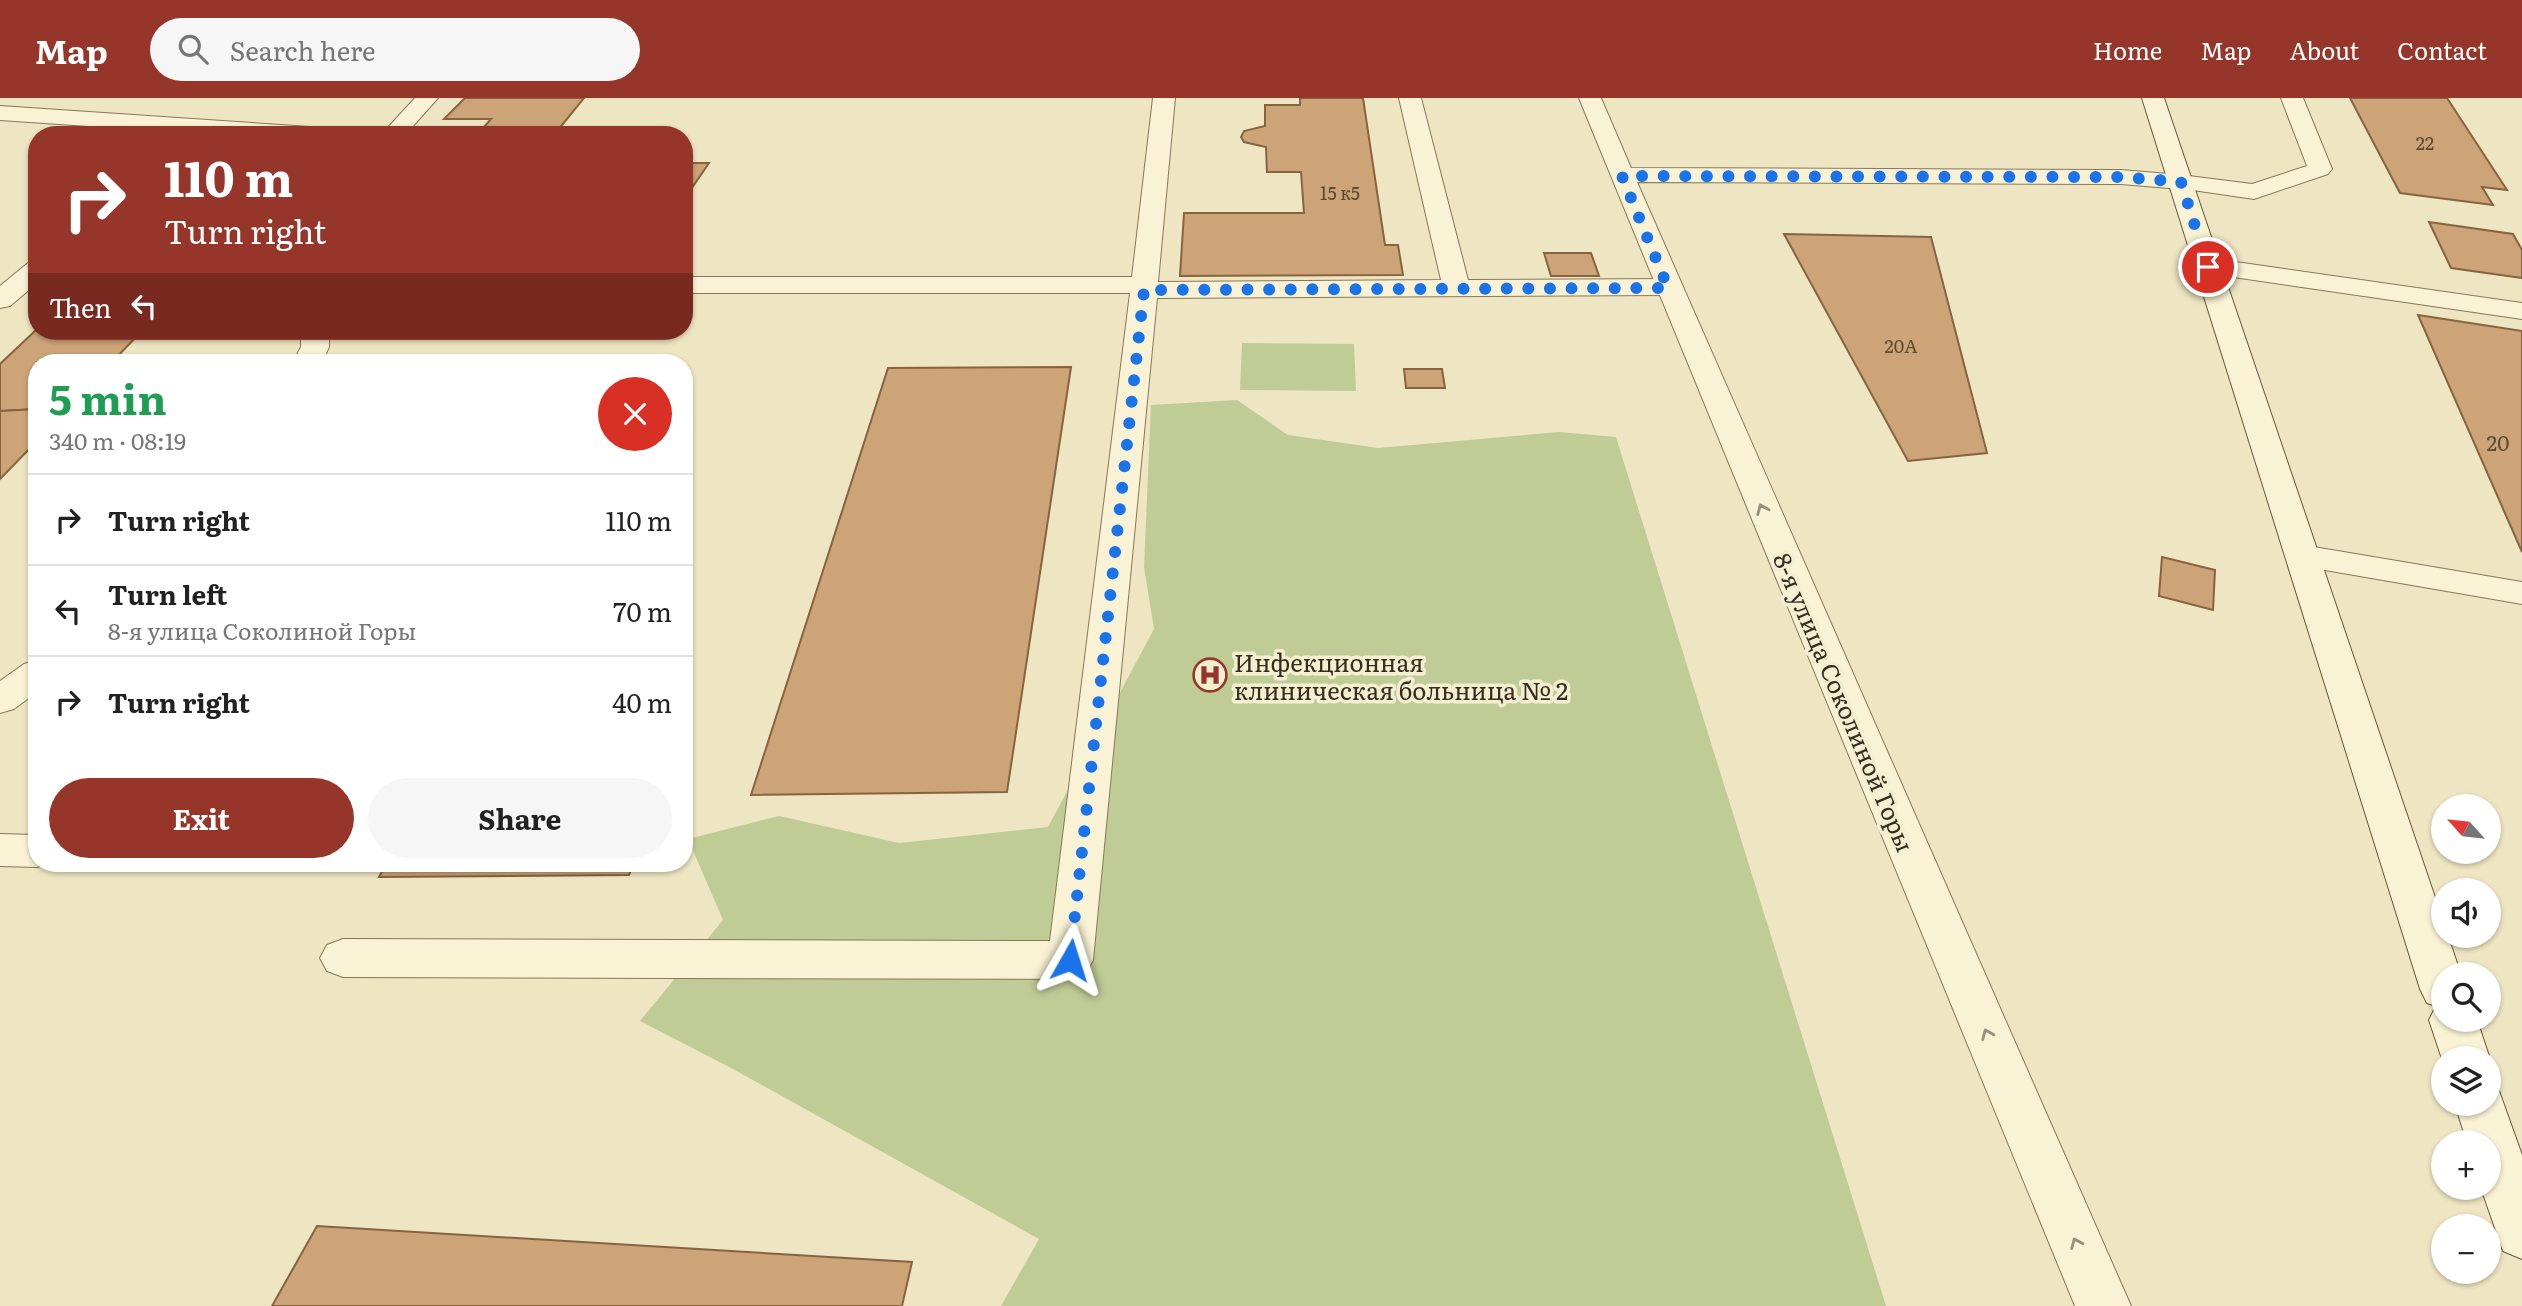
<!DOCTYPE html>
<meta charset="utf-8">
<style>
body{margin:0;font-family:Literata,serif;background:#f6f6f6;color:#222;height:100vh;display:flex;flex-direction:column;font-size:26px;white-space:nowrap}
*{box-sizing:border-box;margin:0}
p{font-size:23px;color:#767676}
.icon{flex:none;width:38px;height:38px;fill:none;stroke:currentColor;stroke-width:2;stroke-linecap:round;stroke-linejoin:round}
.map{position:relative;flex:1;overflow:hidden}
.sheet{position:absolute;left:28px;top:256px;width:665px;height:518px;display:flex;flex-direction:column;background:#fff;border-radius:28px;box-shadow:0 2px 5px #0004}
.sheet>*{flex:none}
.hud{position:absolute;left:28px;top:28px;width:665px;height:214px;border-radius:28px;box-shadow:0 2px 5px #0004;background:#96352a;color:#fff;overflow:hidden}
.needle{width:46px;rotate:297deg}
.controls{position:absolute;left:2431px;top:696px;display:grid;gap:14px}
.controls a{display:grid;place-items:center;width:70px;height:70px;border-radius:50%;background:#fff;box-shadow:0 2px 5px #0004;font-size:35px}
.pin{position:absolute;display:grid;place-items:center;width:60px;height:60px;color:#fff;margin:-30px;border:4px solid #fff;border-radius:50%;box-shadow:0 2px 7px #0007}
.me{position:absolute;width:77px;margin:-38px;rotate:6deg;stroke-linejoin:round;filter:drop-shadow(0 0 5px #0008)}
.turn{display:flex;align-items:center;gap:24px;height:147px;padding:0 21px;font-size:32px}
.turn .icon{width:91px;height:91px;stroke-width:2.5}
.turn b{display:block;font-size:49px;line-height:60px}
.then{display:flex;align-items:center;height:66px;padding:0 21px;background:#0003;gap:14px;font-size:26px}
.round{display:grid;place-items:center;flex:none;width:74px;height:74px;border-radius:37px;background:#f6f6f6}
.overview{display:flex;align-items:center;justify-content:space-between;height:119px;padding:0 21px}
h1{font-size:42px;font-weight:700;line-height:52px;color:#1e9e55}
.button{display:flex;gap:14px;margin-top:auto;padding:14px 21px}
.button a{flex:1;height:80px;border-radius:42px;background:#96352a;color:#fff;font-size:28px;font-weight:700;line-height:80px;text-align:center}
.button a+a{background:#f6f6f6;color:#222}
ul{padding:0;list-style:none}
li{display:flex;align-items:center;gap:21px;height:91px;padding:0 21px;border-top:2px solid #e0e0e0}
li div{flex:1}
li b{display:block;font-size:26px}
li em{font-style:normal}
header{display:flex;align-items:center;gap:42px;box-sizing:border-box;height:98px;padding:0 35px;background:#96352a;color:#fff}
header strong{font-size:33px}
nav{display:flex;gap:38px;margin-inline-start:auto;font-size:24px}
.search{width:490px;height:63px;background:#f6f6f6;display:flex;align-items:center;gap:18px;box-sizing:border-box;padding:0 24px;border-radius:38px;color:#767676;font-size:26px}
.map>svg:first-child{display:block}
</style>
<header>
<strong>Map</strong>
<div class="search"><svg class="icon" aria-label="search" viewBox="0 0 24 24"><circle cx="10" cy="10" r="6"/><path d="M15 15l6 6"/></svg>Search here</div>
<nav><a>Home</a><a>Map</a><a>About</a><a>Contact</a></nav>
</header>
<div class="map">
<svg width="2522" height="1208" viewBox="0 0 2522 1208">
<rect width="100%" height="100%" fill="#eee5c2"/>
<g fill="#c0cc96">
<path d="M1242 245 1354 246 1356 293 1240 292Z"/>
<path d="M1237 302 1288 337 1378 350 1559 334 1616 339 1886 1208H1001L1039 1141 733 971 640 923 723 822 688 741 779 718 899 745 1048 729 1154 531 1144 469 1151 307Z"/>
</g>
<g fill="#cca478" stroke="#87633f" stroke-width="2">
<path d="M465 0H584L554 37H477L491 21H444Z"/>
<path d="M1300 0H1363L1385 147H1398L1403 177 1180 178 1184 115H1304L1301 74H1267L1266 49 1244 44 1241 39 1244 33 1265 28V7H1300Z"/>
<path d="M2350 0H2447L2507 92 2482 89 2493 107 2400 95Z"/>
<path d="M684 65H709L685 100H684Z"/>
<path d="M2429 124 2513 136 2522 152V180L2451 170Z"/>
<path d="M1784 136 1931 139 1987 355 1908 363Z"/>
<path d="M1544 155H1591L1599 178H1551Z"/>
<path d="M2418 217 2522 233V454Z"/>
<path d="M37 231V233H142L112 264H37V311L0 313V266Z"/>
<path d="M1071 269 1007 694 751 697 888 270Z"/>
<path d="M1404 271H1442L1445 290H1406Z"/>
<path d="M37 311V343L0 381V313Z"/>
<path d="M2162 459 2215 472 2213 512 2159 498Z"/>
<path d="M387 765H634L629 777 379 779Z"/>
<path d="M317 1128 912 1164 902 1208H272Z"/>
</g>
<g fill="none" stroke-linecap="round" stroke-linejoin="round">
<defs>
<g id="lane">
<path d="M415 0H438L405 37H381Z"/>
<path d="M1153 0H1175L1158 184 1441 182 1399 0H1421L1468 182 1668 181 1678 183 1681 189 1678 195 1668 197 1157 200 1093 862 1086 875 1070 881 343 879 327 873 320 860 327 847 343 841 1050 843 1130 195H684V179H1132Z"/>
<path d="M2281 0H2303L2332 71 2328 76 2254 101 2172 89 2169 84 2172 79 2181 77 2252 86 2307 68Z"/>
<path d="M0 8 325 30 333 32 336 37H221L0 22Z"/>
<path d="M2208 160 2522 205V221L2199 174 2195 168 2199 162Z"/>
<path d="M37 163V185L10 208 0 210V188L28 165Z"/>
<path d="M301 233H329V249L322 264H293L301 249Z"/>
<path d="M2302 447 2522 484V506L2290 466 2285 458 2290 450Z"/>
<path d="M37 562V594L14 611 0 615V583L24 566Z"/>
<path d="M0 736 37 737V765H52L37 769 0 768Z"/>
</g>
<path id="street" d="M1579 0H1601L1631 70 2121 72 2181 77 2190 79 2193 84 2190 89 2181 91 2121 86 1637 84 2131 1208H2075Z"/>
<g id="secondary">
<path d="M2142 0H2164L2443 823V838H2448L2461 877H2443V922H2477L2490 961 2488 965V961H2443V964L2429 922 2436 908 2427 905 2420 891Z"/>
<path d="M2488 987 2498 990 2522 1057V1161L2503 1153 2481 1090H2488V1045H2467L2455 1006H2488Z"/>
</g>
</defs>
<use href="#lane" stroke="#887759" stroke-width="2"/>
<use href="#street" stroke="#887759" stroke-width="2"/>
<use href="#secondary" stroke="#69583d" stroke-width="2"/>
<use href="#lane" fill="#f9f2d5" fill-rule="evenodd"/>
<use href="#street" fill="#f9f2d5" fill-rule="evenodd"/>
<use href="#secondary" fill="#f9f2d5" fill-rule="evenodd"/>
</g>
<defs><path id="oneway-chevron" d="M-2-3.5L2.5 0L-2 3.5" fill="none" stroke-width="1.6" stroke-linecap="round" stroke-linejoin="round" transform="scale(1.75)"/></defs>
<g stroke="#98907a">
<use href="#oneway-chevron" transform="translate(1762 411) rotate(-113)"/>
<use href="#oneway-chevron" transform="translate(1987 936) rotate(-113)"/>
<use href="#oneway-chevron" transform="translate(2076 1145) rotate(-113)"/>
</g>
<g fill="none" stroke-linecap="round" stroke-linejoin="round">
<path stroke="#1a73e8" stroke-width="12" stroke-dasharray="0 21.6" d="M1070 862 1144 192 1668 190 1622 78 2121 79 2181 84 2208 169"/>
</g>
<defs>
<symbol id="hospital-ring" viewBox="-11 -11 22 22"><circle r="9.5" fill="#f5efd2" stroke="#96352a" stroke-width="1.5"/><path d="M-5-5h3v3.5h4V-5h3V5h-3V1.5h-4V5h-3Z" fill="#96352a"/></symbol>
</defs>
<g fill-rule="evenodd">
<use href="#hospital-ring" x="1191" y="558" width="38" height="38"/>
</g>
<g text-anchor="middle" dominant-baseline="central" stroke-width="7" stroke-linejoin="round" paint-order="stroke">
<g font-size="18" fill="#5c4b34">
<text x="2425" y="44">22</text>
<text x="1340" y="94">15 к5</text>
<text x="1901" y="247">20А</text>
</g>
<g font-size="21" fill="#5c4b34">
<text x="2498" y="343">20</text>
</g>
<g font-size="24" fill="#372d1e" stroke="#f5efd2" text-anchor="start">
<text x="1234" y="563">Инфекционная<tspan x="1234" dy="28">клиническая больница № 2</tspan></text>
</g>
<g font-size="24" fill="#372d1e" stroke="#f5efd2">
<text transform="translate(1845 604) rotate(67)">8-я улица Соколиной Горы</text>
</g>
</g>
</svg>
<div class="controls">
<a><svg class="needle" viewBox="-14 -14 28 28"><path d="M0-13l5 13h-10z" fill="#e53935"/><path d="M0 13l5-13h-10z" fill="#767676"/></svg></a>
<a><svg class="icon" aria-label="sound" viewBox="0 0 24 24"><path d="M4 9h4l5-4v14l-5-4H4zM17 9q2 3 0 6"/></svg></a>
<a><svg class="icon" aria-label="search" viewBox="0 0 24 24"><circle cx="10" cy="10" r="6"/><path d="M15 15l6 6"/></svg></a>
<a><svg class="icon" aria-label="layers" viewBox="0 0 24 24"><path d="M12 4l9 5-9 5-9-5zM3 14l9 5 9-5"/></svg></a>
<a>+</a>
<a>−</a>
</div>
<div class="pin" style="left:2208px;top:169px;background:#d93025"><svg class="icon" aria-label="arrive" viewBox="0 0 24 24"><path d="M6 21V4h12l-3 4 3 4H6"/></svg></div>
<svg class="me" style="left:1070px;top:862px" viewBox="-20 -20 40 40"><path d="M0-17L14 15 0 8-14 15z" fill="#1a73e8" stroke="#fff" stroke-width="4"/></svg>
<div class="hud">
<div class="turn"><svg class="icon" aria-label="right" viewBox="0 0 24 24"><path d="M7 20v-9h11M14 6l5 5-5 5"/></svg><div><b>110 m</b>Turn right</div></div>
<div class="then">Then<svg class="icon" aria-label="left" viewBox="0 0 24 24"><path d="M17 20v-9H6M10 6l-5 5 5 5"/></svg></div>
</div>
<section class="sheet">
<div class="overview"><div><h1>5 min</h1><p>340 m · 08:19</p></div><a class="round" style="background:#d93025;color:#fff"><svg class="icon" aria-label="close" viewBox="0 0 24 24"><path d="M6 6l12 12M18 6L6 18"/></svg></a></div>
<ul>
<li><svg class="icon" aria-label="right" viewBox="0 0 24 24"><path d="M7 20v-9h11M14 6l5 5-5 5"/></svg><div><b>Turn right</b></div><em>110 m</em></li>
<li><svg class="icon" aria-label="left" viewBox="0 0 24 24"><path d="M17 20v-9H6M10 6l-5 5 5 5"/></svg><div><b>Turn left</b><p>8-я улица Соколиной Горы</p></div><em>70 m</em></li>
<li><svg class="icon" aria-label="right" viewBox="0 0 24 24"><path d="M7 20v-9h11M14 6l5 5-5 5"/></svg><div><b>Turn right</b></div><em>40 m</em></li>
</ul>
<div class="button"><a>Exit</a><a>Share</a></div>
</section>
</div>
